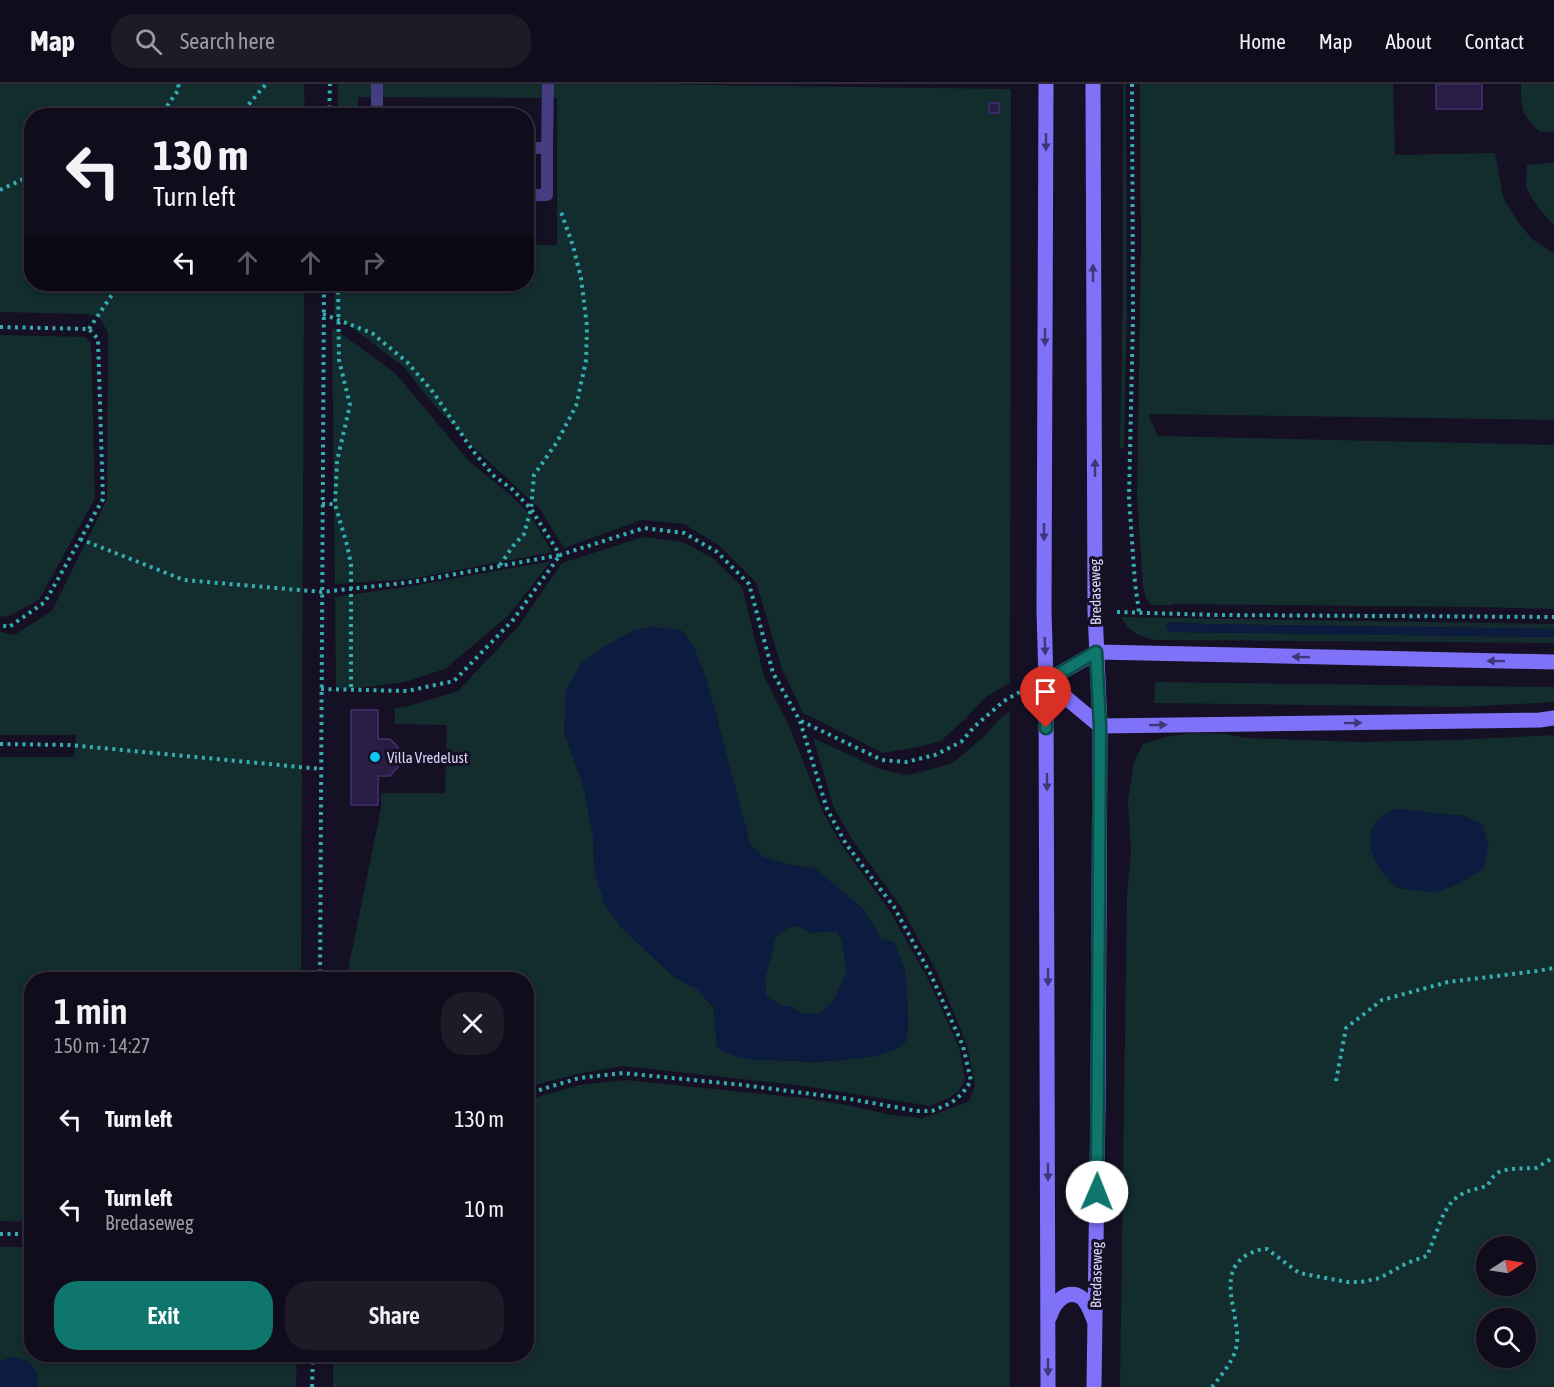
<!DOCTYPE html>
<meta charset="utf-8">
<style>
body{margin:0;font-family:"Asap Condensed",sans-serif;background:#1e1a28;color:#f1f3f6;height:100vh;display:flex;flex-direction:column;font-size:22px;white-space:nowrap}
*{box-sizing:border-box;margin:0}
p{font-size:20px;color:#9c9ba3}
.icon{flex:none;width:33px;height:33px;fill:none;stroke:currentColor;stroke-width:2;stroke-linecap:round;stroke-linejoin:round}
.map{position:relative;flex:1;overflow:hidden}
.drawer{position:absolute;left:24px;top:888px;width:510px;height:390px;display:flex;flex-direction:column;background:#100c1b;border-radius:24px;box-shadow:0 3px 9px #0003,0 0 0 2px #302c3a}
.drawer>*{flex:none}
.banner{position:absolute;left:24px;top:24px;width:510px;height:183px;border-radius:24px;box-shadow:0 3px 9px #0003,0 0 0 2px #302c3a;background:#100c1b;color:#f1f3f6;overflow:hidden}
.needle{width:39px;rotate:78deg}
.tools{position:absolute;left:1476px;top:1152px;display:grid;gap:12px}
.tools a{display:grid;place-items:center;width:60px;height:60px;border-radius:50%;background:#100c1b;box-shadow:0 3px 9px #0003,0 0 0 2px #302c3a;font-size:30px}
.pin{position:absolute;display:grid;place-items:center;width:51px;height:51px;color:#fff;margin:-62px -26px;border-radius:50% 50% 50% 0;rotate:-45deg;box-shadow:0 0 6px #0007}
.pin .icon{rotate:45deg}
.me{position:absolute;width:66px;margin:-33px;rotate:1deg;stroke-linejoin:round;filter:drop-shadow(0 0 4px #0008)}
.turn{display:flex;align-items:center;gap:21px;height:126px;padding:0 30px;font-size:27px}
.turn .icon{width:78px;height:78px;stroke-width:2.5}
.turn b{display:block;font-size:42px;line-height:51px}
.lanes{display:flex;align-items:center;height:57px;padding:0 30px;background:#0003;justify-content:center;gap:30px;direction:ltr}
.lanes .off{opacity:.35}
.round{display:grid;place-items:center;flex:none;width:63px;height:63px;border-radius:24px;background:#1e1a28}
.summary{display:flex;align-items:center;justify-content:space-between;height:102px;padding:0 30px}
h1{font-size:36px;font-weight:600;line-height:45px}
.cta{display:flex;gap:12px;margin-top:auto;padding:12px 30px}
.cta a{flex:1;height:69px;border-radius:24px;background:#0f766e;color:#fff;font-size:24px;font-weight:600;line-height:69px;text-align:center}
.cta a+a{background:#1e1a28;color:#f1f3f6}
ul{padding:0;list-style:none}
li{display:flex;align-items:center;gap:18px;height:90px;padding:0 30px}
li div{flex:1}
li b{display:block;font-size:22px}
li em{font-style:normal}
header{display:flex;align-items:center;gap:36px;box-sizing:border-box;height:84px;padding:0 30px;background:#100c1b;border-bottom:2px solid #302c3a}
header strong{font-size:28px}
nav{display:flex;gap:33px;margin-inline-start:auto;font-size:21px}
.search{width:420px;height:54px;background:#1e1a28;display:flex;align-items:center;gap:15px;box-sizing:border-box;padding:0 21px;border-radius:24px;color:#9c9ba3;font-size:22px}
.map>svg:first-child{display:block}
</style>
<header>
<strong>Map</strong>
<div class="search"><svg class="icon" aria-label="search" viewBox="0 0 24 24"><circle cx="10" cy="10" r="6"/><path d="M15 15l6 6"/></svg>Search here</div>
<nav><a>Home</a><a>Map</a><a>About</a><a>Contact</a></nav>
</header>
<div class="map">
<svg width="1554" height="1303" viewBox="0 0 1554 1303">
<rect width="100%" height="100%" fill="#151024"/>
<g fill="#132c2e" fill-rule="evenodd">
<path d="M0 0H304L305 31 32 32V200H304L301 895 32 896 31 1138 0 1137V673H74L76 651H0V548L14 551 52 527 107 415 108 248 99 233 86 230 0 228Z"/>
<path d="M338 0H640L1011 5 1010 599 987 612 965 635 941 657 923 662 883 669 803 629 782 585 756 498 720 462 684 440 642 436 564 464 539 424 475 365 427 313 404 283 334 230 335 200H526L527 161H557V14L358 13V31H338Z"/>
<path d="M1123 0H1126L1127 232 1124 364H1120V360L1123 192Z"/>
<path d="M1140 0H1393L1395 71 1495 69 1503 113 1518 138 1532 155 1554 169V336L1150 330 1149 333 1158 352 1554 361V525L1477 523 1172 520 1171 521H1152L1146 515 1143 503 1137 411 1141 163Z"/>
<path d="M1521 0H1554V48H1540C1521 29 1521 27 1521 0Z"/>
<path d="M1554 78V140C1545 134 1528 111 1526 101 1526 94 1527 88 1527 81Z"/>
<path d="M332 243 395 289 468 376 509 410 529 429 552 468 411 495 335 500Z"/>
<path d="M0 251 85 253 91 259 95 414 39 516 7 533 0 532Z"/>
<path d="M643 453 682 458 713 474 742 503 764 592 790 644 823 728 841 760 889 826 927 893 959 963 965 995 959 1007 949 1014 930 1022 804 1002 623 982 577 990 527 1003 526 896H346L381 724V709H445L447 641 395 640V624L409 622 458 607 517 544 562 479ZM654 543 682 547 693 562 706 594 750 760 763 773 789 781 814 784 863 825 881 856 905 886 908 945 905 958 894 965 873 972 842 976 813 978 749 975 717 963 714 924 697 905 673 892 620 842 595 790 593 751 584 704 564 647 581 580 602 564 633 547Z"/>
<path d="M551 477 508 532 445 585 405 598 360 604H336L335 513 412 502Z"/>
<path d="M1121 533 1554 540V545L1202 540 1171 538 1166 541V543L1169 548 1554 553V559L1157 556C1141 554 1129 548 1121 533Z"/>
<path d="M1155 598 1554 603V618L1462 623 1154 619Z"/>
<path d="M1010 627V1303H333V1271L526 1270 527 1016 579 1001 625 996 804 1014 847 1021 892 1031 922 1034 952 1024 969 1017 975 1002 967 961 937 888 899 820 853 757 834 724 813 654 880 685 906 691 929 686 953 679 983 653 1003 632Z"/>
<path d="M1192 649 1225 650 1246 654 1360 658 1455 656 1554 651V1303H1120L1127 811 1131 769 1128 716 1134 678 1143 660 1165 653ZM1394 725 1464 732 1483 741ZM1486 1162H1526V1202H1486ZM1486 1234H1526V1274H1486Z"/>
<path d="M798 842 812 849 821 848H837L842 855 847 888 833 918 819 931 802 929 790 922H780L766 911 765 894 771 873 775 853 787 844Z"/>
<path d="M0 1163H31L32 1270 297 1271 296 1303H0Z"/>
</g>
<g fill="#0c1b40" fill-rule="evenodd">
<path d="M1171 538 1202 540 1554 545V553L1169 548 1167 546 1166 541Z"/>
<path d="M654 543 682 547 693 562 706 594 750 760 763 773 789 781 814 784 863 825 881 855 894 858C897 867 901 875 904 884 907 896 911 948 905 958 889 980 805 977 779 976 768 976 757 977 747 975 735 973 726 969 717 963L714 923 697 905 674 893 620 842 605 821 595 790 593 751 584 705 564 647 566 606 581 580 602 564 633 547ZM798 842 812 849 821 848H837L842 855 847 888 833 918 819 931 802 929 790 922H780L766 911 765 894 771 873 775 853 787 844Z"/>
<path d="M1394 725 1464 732 1483 741 1489 762 1483 785C1468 794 1451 806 1433 808 1429 808 1399 805 1396 803 1393 801 1389 796 1387 793 1365 769 1361 740 1394 725Z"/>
<path d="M14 1273C30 1276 40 1286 38 1303H0V1278L5 1275Z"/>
</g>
<g fill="#281d44" stroke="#42306f" stroke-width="1.5">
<rect x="1436" y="0" width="46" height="25"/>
<rect x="989" y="19" width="10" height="10"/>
<path d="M351 626H378V655H390L398 663V683L390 692H378V721H351Z"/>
</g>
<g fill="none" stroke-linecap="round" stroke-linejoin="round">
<g stroke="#35aeb1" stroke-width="4" stroke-dasharray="3 4.5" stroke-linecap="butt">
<path d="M1132 0 1133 234 1129 414 1135 499 1139 528"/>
<path d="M156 32 165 25 179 5 178 0"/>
<path d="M239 32 266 0"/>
<path d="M329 32 330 0"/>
<path d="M0 106 32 91"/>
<path d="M338 200 339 276 350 321 337 377 335 420 347 461 351 480V605"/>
<path d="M323 230 372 249 407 278 433 308 473 367 494 392 512 405 531 425 560 471 644 444 684 449 717 468 749 500 773 589 800 637 827 725 846 760 894 823 931 891 963 962 971 997 962 1010 951 1019 932 1027H917L850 1015 743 1001 623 989 579 994 526 1010"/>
<path d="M0 243 89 245 98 255 103 415 45 518 9 543 0 541"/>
<path d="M89 245 119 200"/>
<path d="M322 420H335"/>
<path d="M80 455 184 496 322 508 412 498 560 471 513 536 454 597 407 607 321 605"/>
<path d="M500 481 513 462 524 450 531 425 534 391 557 358 576 322 586 277 587 242 581 194 573 162 560 125"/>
<path d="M1117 528 1215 531 1554 533"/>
<path d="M801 637 882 676 906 678 935 671 961 658 975 642 1004 617 1025 605"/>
<path d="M0 660 70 661 321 685"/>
<path d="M320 896 324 200"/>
<path d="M1336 997 1346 944 1382 916 1448 898 1537 887 1554 884"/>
<path d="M0 1150H32"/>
<path d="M312 1303 313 1270"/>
<path d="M1212 1303C1222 1290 1235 1276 1237 1259 1240 1231 1216 1192 1245 1172 1252 1168 1259 1165 1267 1165L1299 1189 1347 1198H1361L1380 1194 1407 1179 1427 1172 1444 1129 1453 1116 1465 1108 1487 1102 1493 1093 1499 1088 1509 1085 1536 1084 1554 1073"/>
</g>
<g stroke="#453d81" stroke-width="12">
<path d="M377 32V0"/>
<path d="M526 64H547L548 0"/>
<path d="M526 111H547V64"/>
</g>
<g stroke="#7f71f8" stroke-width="15">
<path d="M1046 0 1044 526 1046 597 1048 1303"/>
<path d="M1093 0 1095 527 1100 642 1098 1021 1094 1303"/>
<path d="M1046 597 1100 642 1540 636 1554 634"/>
<path d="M1046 597 1097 568 1554 578"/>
<path d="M1050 1232C1054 1219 1067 1203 1082 1214 1088 1219 1091 1229 1094 1236"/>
</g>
</g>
<defs><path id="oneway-solid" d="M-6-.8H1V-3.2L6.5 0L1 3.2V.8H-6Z" transform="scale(1.5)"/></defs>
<g fill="#3f3779">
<use href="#oneway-solid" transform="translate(1046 58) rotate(90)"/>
<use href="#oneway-solid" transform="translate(1093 189) rotate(-90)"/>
<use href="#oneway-solid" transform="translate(1045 253) rotate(90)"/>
<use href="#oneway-solid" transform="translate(1095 384) rotate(-90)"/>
<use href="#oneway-solid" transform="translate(1044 448) rotate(90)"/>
<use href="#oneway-solid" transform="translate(1045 562) rotate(88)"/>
<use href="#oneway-solid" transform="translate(1301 573) rotate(-179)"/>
<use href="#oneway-solid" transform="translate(1496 577) rotate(-179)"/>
<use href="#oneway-solid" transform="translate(1353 639) rotate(-1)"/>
<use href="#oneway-solid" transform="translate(1158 641) rotate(-1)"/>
<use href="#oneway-solid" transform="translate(1047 698) rotate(90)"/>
<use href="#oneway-solid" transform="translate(1048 893) rotate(90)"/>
<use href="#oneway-solid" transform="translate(1048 1088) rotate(90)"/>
<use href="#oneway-solid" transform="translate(1048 1283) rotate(90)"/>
</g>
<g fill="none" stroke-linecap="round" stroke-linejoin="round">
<defs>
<path id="route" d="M1046 644V597L1096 568 1100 642 1097 1108"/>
</defs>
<use href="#route" stroke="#0a4d48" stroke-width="15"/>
<use href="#route" stroke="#0f766e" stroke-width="10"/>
</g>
<circle fill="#0cc8f2" stroke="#151024" stroke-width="2" cx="375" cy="673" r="6"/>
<g text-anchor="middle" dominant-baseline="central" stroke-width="6" stroke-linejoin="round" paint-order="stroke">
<g font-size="15" fill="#ddd5fd" stroke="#151024">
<text transform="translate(1095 508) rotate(-91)">Bredaseweg</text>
<text transform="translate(1096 1191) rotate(-89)">Bredaseweg</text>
</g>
<g font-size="15" fill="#ddd5fd" stroke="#151024" text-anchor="start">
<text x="387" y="673">Villa Vredelust</text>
</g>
</g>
</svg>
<div class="tools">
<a><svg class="needle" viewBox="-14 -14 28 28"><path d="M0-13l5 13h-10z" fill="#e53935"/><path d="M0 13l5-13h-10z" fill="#9c9ba3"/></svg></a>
<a><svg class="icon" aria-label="search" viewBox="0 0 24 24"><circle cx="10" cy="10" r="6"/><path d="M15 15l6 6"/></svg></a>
</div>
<div class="pin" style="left:1046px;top:644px;background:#d93025"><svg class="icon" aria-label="arrive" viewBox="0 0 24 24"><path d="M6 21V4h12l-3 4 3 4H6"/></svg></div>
<svg class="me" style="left:1097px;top:1108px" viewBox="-20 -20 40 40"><circle r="19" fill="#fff"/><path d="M0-13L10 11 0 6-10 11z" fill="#0f766e"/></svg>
<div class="banner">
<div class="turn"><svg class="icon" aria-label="left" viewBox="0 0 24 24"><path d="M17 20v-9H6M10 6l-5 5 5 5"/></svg><div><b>130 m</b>Turn left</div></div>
<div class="lanes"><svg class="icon" aria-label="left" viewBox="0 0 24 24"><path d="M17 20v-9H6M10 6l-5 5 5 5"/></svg><svg class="icon off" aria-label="ahead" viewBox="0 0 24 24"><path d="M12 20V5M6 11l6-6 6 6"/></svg><svg class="icon off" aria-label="ahead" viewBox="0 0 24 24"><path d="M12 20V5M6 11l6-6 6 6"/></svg><svg class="icon off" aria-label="right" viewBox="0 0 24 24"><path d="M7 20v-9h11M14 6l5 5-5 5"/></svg></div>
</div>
<section class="drawer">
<div class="summary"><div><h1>1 min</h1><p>150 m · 14:27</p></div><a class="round"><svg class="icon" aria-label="close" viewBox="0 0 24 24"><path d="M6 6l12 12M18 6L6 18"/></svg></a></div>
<ul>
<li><svg class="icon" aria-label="left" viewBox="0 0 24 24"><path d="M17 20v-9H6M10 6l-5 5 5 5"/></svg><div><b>Turn left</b></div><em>130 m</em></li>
<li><svg class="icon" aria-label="left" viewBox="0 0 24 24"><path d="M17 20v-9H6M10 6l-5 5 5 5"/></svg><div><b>Turn left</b><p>Bredaseweg</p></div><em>10 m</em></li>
</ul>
<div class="cta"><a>Exit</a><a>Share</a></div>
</section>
</div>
